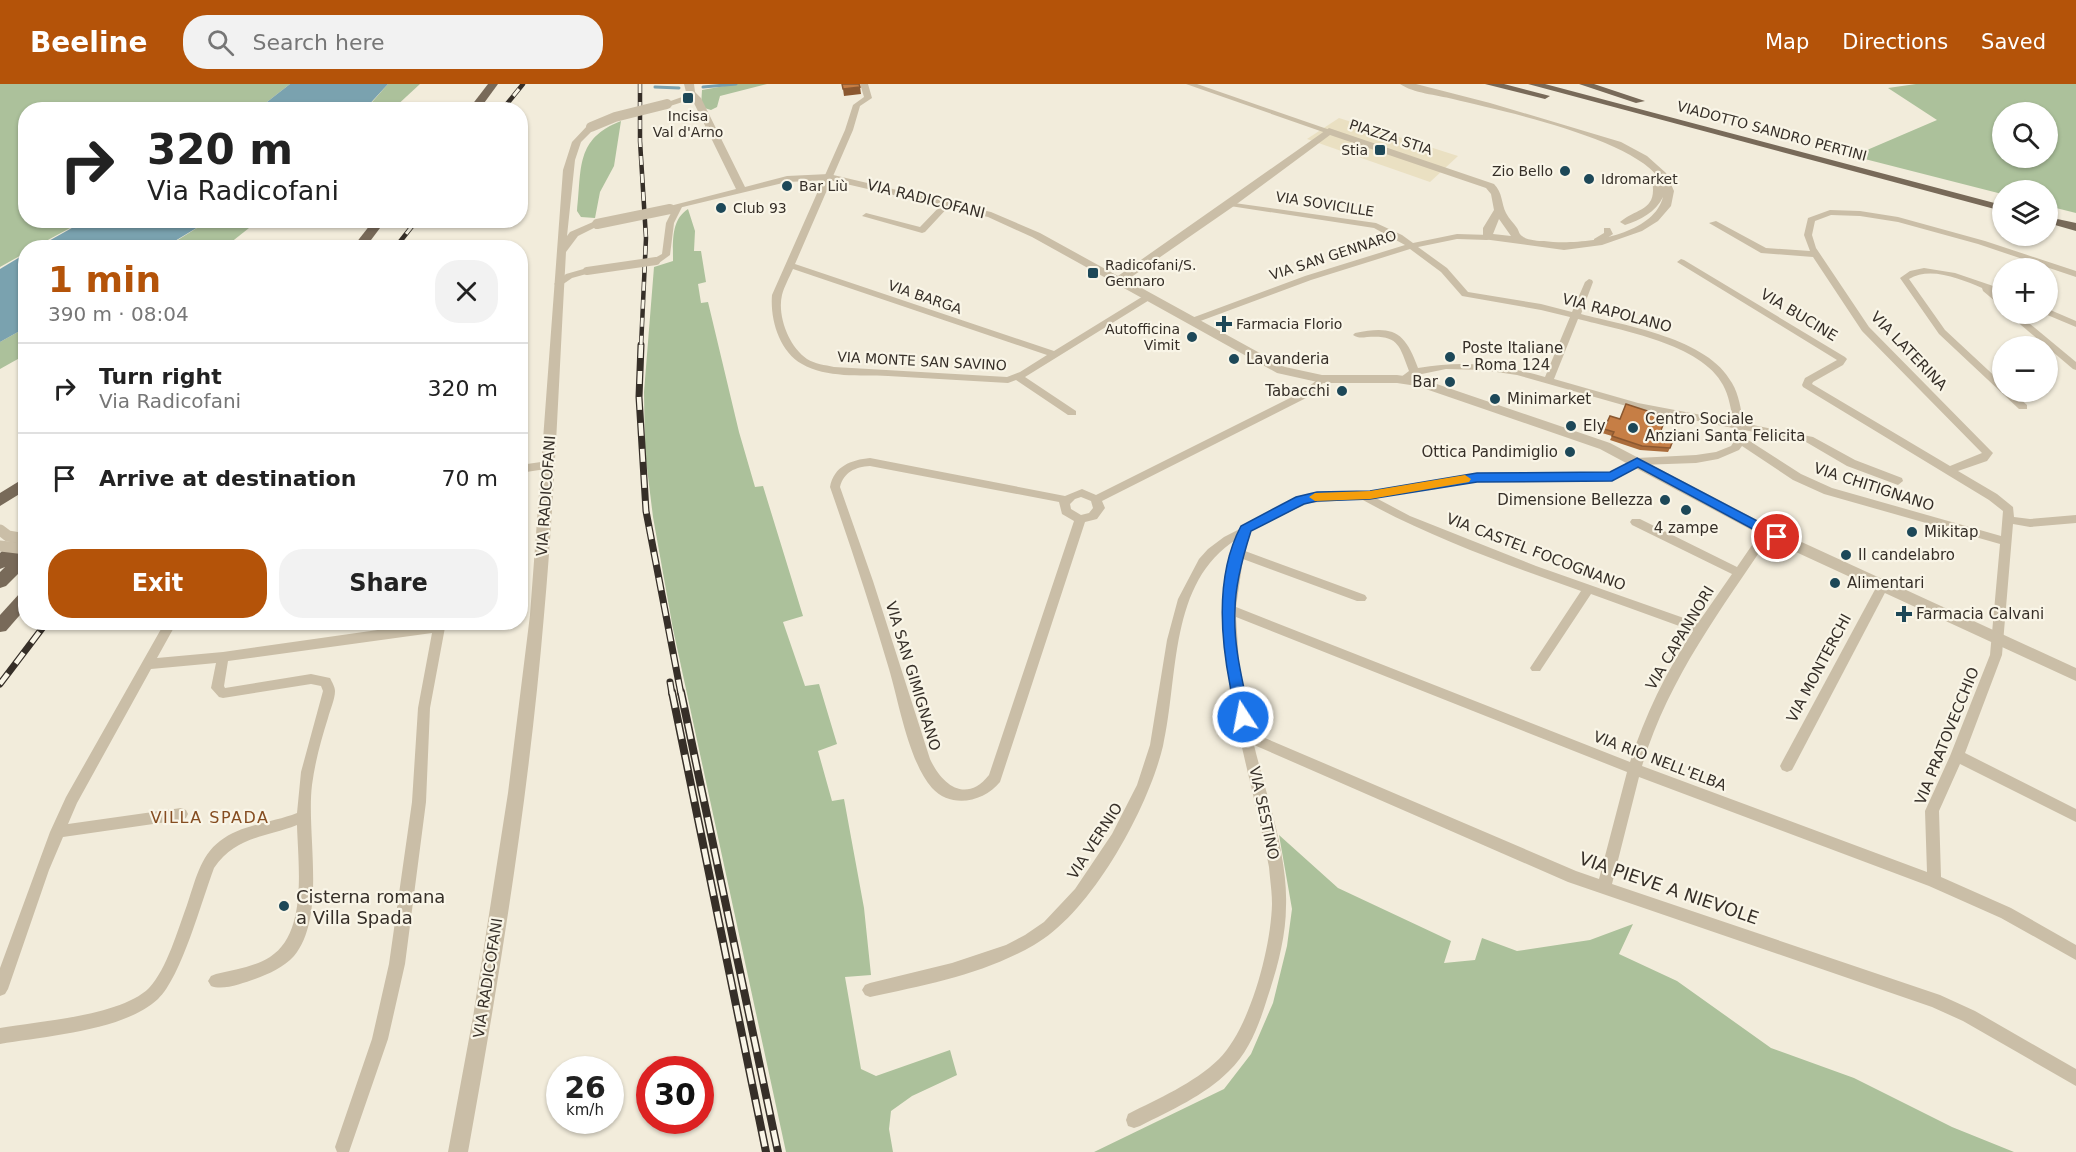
<!DOCTYPE html>
<meta charset="utf-8">
<style>
body{margin:0;font-family:"DejaVu Sans",sans-serif;background:#f2f2f2;color:#222;height:100vh;display:flex;flex-direction:column;font-size:22px;white-space:nowrap}
*{box-sizing:border-box;margin:0}
p{font-size:20px;color:#767676}
.icon{flex:none;width:33px;height:33px;fill:none;stroke:currentColor;stroke-width:2;stroke-linecap:round;stroke-linejoin:round}
.map{position:relative;flex:1;overflow:hidden}
.details{position:absolute;left:18px;top:156px;width:510px;height:390px;display:flex;flex-direction:column;background:#fff;border-radius:24px;box-shadow:0 2px 4px #0004}
.details>*{flex:none}
.banner{position:absolute;left:18px;top:18px;width:510px;height:126px;border-radius:24px;box-shadow:0 2px 4px #0004;background:#fff;color:#222;overflow:hidden}
.fabs{position:absolute;left:1992px;top:18px;display:grid;gap:12px}
.fabs a{display:grid;place-items:center;width:66px;height:66px;border-radius:50%;background:#fff;box-shadow:0 2px 4px #0004;font-size:30px}
.speed{position:absolute;left:546px;top:972px;display:flex;gap:12px;font-size:30px;font-weight:700;text-align:center}
.speed>*{display:grid;place-content:center;width:78px;height:78px;border-radius:50%;background:#fff;box-shadow:0 2px 4px #0004;line-height:1}
.speed small{font-size:15px;font-weight:400}
.speed .limit{border:9px solid #d22;background:#fff;color:#111}
.pin{position:absolute;display:grid;place-items:center;width:51px;height:51px;color:#fff;margin:-26px;border:3px solid #fff;border-radius:50%;box-shadow:0 2px 6px #0007}
.me{position:absolute;width:66px;margin:-33px;rotate:349deg;stroke-linejoin:round;filter:drop-shadow(0 0 4px #0008)}
.turn{display:flex;align-items:center;gap:21px;height:126px;padding:0 30px;font-size:27px}
.turn .icon{width:78px;height:78px;stroke-width:2.5}
.turn b{display:block;font-size:42px;line-height:51px}
.round{display:grid;place-items:center;flex:none;width:63px;height:63px;border-radius:24px;background:#f2f2f2}
.headline{display:flex;align-items:center;justify-content:space-between;height:102px;padding:0 30px}
h1{font-size:36px;font-weight:800;line-height:45px;color:#b45309}
.button{display:flex;gap:12px;margin-top:auto;padding:12px 30px}
.button a{flex:1;height:69px;border-radius:24px;background:#b45309;color:#fff;font-size:24px;font-weight:800;line-height:69px;text-align:center}
.button a+a{background:#f2f2f2;color:#222}
ul{padding:0;list-style:none}
li{display:flex;align-items:center;gap:18px;height:90px;padding:0 30px;border-top:2px solid #e0e0e0}
li div{flex:1}
li b{display:block;font-size:22px}
li em{font-style:normal}
header{display:flex;align-items:center;gap:36px;box-sizing:border-box;height:84px;padding:0 30px;background:#b45309;color:#fff}
header strong{font-size:28px}
nav{display:flex;gap:33px;margin-inline-start:auto;font-size:21px}
.search{width:420px;height:54px;background:#f2f2f2;display:flex;align-items:center;gap:15px;box-sizing:border-box;padding:0 21px;border-radius:24px;color:#767676;font-size:22px}
.map>svg:first-child{display:block}
</style>
<header>
<strong>Beeline</strong>
<div class="search"><svg class="icon" aria-label="search" viewBox="0 0 24 24"><circle cx="10" cy="10" r="6"/><path d="M15 15l6 6"/></svg>Search here</div>
<nav><a>Map</a><a>Directions</a><a>Saved</a></nav>
</header>
<div class="map">
<svg width="2076" height="1068" viewBox="0 0 2076 1068">
<rect width="100%" height="100%" fill="#f2ecdb"/>
<g fill="#acc19b" fill-rule="evenodd">
<path d="M0 0H290L258 25 26 26V136L83 137 35 163 26 164 25 169 0 183Z"/>
<path d="M388 0H420L393 25 365 26Z"/>
<path d="M736 0H767L720 12 717 23 711 26 701 23 702 6Z"/>
<path d="M1916 0H2076V129L2048 122V106H2002V110L1853 72 1937 36 1888 4ZM2002 28H2048V74H2002Z"/>
<path d="M621 37 614 82 600 108 595 134 581 133 577 127C582 84 575 55 621 37Z"/>
<path d="M688 125 695 147 694 167H701L706 198 698 200 701 219 708 218 739 348 755 403 763 402 803 532 783 538 805 602 819 600 837 660 818 667 832 717 844 715 864 824 871 891 845 893 861 985 876 992 950 966 957 991 912 1012 891 1027 889 1045 893 1068H786L673 545 653 433 645 368 644 308 654 183 673 177C673 157 671 136 688 125Z"/>
<path d="M208 137H258L225 163 165 164Z"/>
<path d="M25 244V271L0 285V258Z"/>
<path d="M1279 751 1338 804 1451 857 1444 879 1475 876 1482 854 1517 867 1590 856 1633 840 1619 870 1677 897 1771 964 1854 994 1952 1043 2014 1068H1094L1224 1005 1251 970 1273 919 1287 862 1292 825Z"/>
</g>
<path fill="#eae0c2" d="M1339 34 1458 72 1430 98 1307 55Z"/>
<g fill="#7aa2af">
<path d="M290 0H388L365 25H258Z"/>
<path d="M86 136H208V137L165 163H38Z"/>
<path d="M25 170V244L0 258V185Z"/>
</g>
<g fill="none" stroke-linecap="round" stroke-linejoin="round">
<g stroke="#7aa2af" stroke-width="3">
<path d="M655 3 679 4"/>
<path d="M703 3 736 0"/>
</g>
<g fill="#cabea7" fill-rule="evenodd">
<path d="M860 0H868L872 14 860 22 853 46 795 180 1054 267 1145 211H1151V215L1025 293 1076 327V331H1068L1016 296 1008 299C968 297 928 294 888 292 861 291 826 294 802 280 779 267 770 235 772 211L845 46 853 21 864 13ZM793 185 1047 271 1020 288 1007 293 834 283C825 281 815 280 807 275 789 263 777 232 782 211 784 203 789 194 793 185Z"/>
<path d="M1186 0H1197L1333 47 1326 49Z"/>
<path d="M944 118 951 120 925 148 922 149 862 132 866 129 920 143Z"/>
<path d="M1227 118 1376 139 1402 151 1413 159 1457 150 1490 151V155L1487 156 1457 155 1418 163 1447 184 1468 208 1541 220 1572 228 1585 198 1589 195 1592 196 1593 198 1581 230C1626 242 1708 254 1732 299 1739 311 1741 325 1743 339L1813 353 1855 376 1902 394 1903 397 1898 401 1847 382 1806 358 1744 346 1745 354 1801 390 1832 404 2001 452 2003 427 1989 416 1803 303 1802 301 1805 294 1837 276 1677 178 1681 175 1684 176 1845 273 1847 275 1843 281 1813 298 1812 300 1950 382 1982 369 1862 247 1813 173 1761 169 1709 139 1716 137 1766 164 1810 167 1804 151 1808 134 1830 126 1860 127 1898 133 1985 157 2076 187V193L1978 160 1898 138 1860 132 1831 131 1815 137 1812 151 1816 164 1869 243 1993 369 1987 377 1958 387 1997 410 2013 423 2014 433 2030 435 2076 431V439L2030 443 2013 440 2002 571 1965 669 2076 725V738L1960 680 1939 727 1941 793 2011 824 2076 861V876L2001 834 1929 802 1639 693 1612 800 1940 911 1975 927 2076 985V1002L1963 937 1932 923 1568 798 1254 661C1266 711 1288 771 1286 822 1286 853 1277 885 1267 915 1259 941 1249 968 1229 987 1204 1012 1171 1026 1140 1042L1134 1044 1128 1042 1126 1036 1128 1030C1159 1014 1193 1000 1219 975 1250 944 1271 864 1272 820 1272 808 1270 796 1269 783 1253 698 1224 616 1224 528L1222 525 1229 481 1237 455C1168 498 1179 593 1163 662 1148 725 1091 829 1034 861 984 890 926 901 870 913L865 911 862 906 865 901 870 899 952 879 1006 861 1025 851 1044 838 1075 805 1112 750 1137 701 1150 661 1167 556 1178 515 1199 475 1208 465 1224 453 1306 411 1370 407 1477 389 1610 388 1637 374 1696 371 1716 368 1731 362 1735 356 1733 344 1637 325 1517 291 1483 286 1446 285 1417 291 1407 297H1401V293L1409 287C1399 260 1398 251 1367 253 1361 254 1358 254 1353 251L1355 249C1394 241 1405 248 1418 284 1464 276 1500 280 1545 293L1570 233 1541 226 1462 212 1441 188 1410 165 1311 196 1195 239H1189V235L1305 192 1405 161 1374 144 1230 122H1227ZM1578 235C1620 246 1702 260 1723 301 1729 312 1731 325 1733 337L1638 319 1554 295ZM1742 362 1793 396 1824 410 2000 460 1990 571 1950 672 1925 727 1927 788 1642 682C1669 593 1721 526 1771 451L1773 448 1771 445H1763L1737 483 1640 435H1632L1630 438 1632 441 1732 490 1698 539 1536 482 1410 432 1376 414 1477 397 1612 396 1639 381 1696 379 1718 375 1739 366ZM1361 415C1431 454 1506 480 1581 507L1532 581 1530 584 1532 587H1540L1591 510 1693 547C1666 588 1645 631 1630 678L1236 523 1243 475 1357 517H1365L1367 514 1365 511 1245 467 1251 447 1308 419ZM1236 533 1627 688 1599 795 1576 787 1251 648 1240 594Z"/>
<path d="M675 121 682 123 674 139 670 171 659 179H653V175L662 170 666 139Z"/>
<path d="M1604 144H1610L1613 150 1600 159H1594V155L1604 149Z"/>
<path d="M587 184 591 187 590 189 572 194 559 203 554 200 566 190Z"/>
<path d="M1924 184 1955 189 2002 205V211L1995 208 2002 215V223L1983 207 1982 204C1961 195 1930 182 1909 195L1945 246 2002 299V308H2012L2027 321V325H2019L1939 250 1900 194 1910 187Z"/>
<path d="M2048 225 2076 237V243L2045 230H2048Z"/>
<path d="M2008 230H2018L2076 278V286L2073 285Z"/>
<path d="M1322 292 1327 295 1310 312 1102 417 1105 424 1097 435 1085 438 1000 698C984 718 951 725 932 704 909 678 899 619 889 585 871 524 851 463 830 403 834 382 851 376 870 374L1065 412 1082 405 1096 411 1302 308ZM870 382 1059 418 1062 430 1074 437 989 691C966 720 942 701 930 675L873 497 840 403C844 388 855 383 870 382ZM1081 413 1091 417 1093 424 1089 429 1081 431 1071 425 1070 420 1075 415Z"/>
<path d="M548 377 552 378 553 381 552 384 520 389V381Z"/>
<path d="M1882 499 1888 503 1792 686 1787 688 1782 686 1780 682 1782 678 1878 500Z"/>
<path d="M165 538H177L157 574 223 568 434 538H446L430 624 426 718 405 880 388 955 349 1068H337L335 1063 372 955 389 880 412 718 418 624 432 549 228 577 224 602 225 604 311 590 330 594C332 598 335 603 335 607 335 615 330 626 328 634 321 656 315 678 312 701 306 749 327 832 294 872 284 883 269 890 255 895 243 899 223 907 211 902L208 897 211 892 216 890C234 886 254 883 270 873 308 849 298 781 297 741 264 754 236 752 214 784 202 816 181 894 158 915 124 947 45 952 0 960V944C39 937 121 932 149 904 167 885 178 845 187 821 195 798 200 772 220 757 241 740 272 739 297 729L301 688 323 607 321 602 311 600 223 614 219 613 211 604 216 579 151 585 77 719 68 740 181 724 186 726 188 730 186 734 181 736 63 753 49 786 8 905 5 910 0 912V884L50 748 66 713Z"/>
</g>
<g fill="#cabea7" fill-rule="evenodd">
<path d="M684 0H694L695 8 701 14 745 103 787 92 829 90 991 128 1040 149 1118 192 1329 44 1494 100C1503 109 1501 119 1506 129 1509 135 1514 139 1517 144 1519 147 1519 150 1522 152 1526 156 1538 157 1544 157 1578 162 1653 153 1663 113 1656 128 1640 136 1625 141L1620 138C1636 124 1658 127 1652 97L1659 94C1630 54 1503 27 1453 15 1437 11 1413 9 1400 0H1416L1490 19 1621 58 1647 72 1666 89 1674 107 1671 122 1658 137 1642 147 1602 161 1564 166 1483 155V144L1494 126 1491 110 1486 104 1330 51 1234 122 1127 196 1285 283 1322 291H1397L1419 294 1610 359 1782 449 2076 584V597L1772 457 1600 365 1417 302 1397 299H1322L1277 289 1032 153 988 133 829 96 787 98 666 127V123L736 105 692 15 667 23 662 20 682 13 686 8ZM1499 135 1511 152 1493 150Z"/>
<path d="M588 41 596 43 581 58 575 76 567 152 570 148 593 138 597 137 602 140 578 152 566 168C559 289 555 411 544 531 529 711 500 890 468 1068H448L473 933 508 709 530 531 563 86 572 58Z"/>
</g>
<g fill="#786a59" fill-rule="evenodd">
<path d="M488 0H498L479 26H468Z"/>
<path d="M1485 0H1504L1550 12 1545 15Z"/>
<path d="M1528 0H1545L2002 121V127Z"/>
<path d="M1579 0H1594L1645 17 1636 19Z"/>
<path d="M2048 133 2076 139V147L2048 139Z"/>
<path d="M374 136H386L365 164H352Z"/>
<path d="M26 393V406L0 422V409Z"/>
<path d="M26 449V463L21 468 26 466V482L6 502 0 504V488L5 483 0 485V469L20 450Z"/>
<path d="M26 507V524L6 547 0 548V531L20 509Z"/>
</g>
<defs>
<g id="rail-far2">
<path d="M640 0V57L646 154 641 263"/>
<path d="M502 26 523 0"/>
<path d="M395 164 417 136"/>
</g>
<g id="rail-far1">
<path d="M641 261 639 313 646 427 681 610"/>
<path d="M670 598 672 610"/>
<path d="M0 600 47 538"/>
</g>
<g id="rail">
<path d="M672 608 766 1068"/>
<path d="M681 608 778 1068"/>
</g>
</defs>
<use href="#rail-far2" stroke="#362f28" stroke-width="4.5"/>
<use href="#rail-far1" stroke="#362f28" stroke-width="7"/>
<use href="#rail" stroke="#362f28" stroke-width="8"/>
<use href="#rail-far2" stroke="#f9f5e7" stroke-width="3" stroke-dasharray="9" stroke-linecap="butt"/>
<use href="#rail-far1" stroke="#f9f5e7" stroke-width="4.5" stroke-dasharray="13" stroke-linecap="butt"/>
<use href="#rail" stroke="#f9f5e7" stroke-width="5" stroke-dasharray="16" stroke-linecap="butt"/>
<path stroke="#cabea7" stroke-width="8" d="M587 187 656 177"/>
<g stroke="#cabea7" stroke-width="11">
<path d="M0 446 8 452 26 455"/>
<path d="M0 462 26 465"/>
</g>
<g stroke="#cabea7" stroke-width="10">
<path d="M591 43 615 33 667 20"/>
<path d="M597 140 670 125"/>
</g>
</g>
<path fill="#aa6c3b" d="M1610 332 1660 349 1670 364 1668 368 1640 366 1610 356 1612 352 1602 349Z"/>
<path fill="#8b5830" d="M860 3 861 10 844 12 843 5Z"/>
<g fill="#c67e45" stroke="#8b5830" stroke-width="1.5">
<path d="M842 0H859L860 3 843 5Z"/>
<path d="M1626 320 1666 333 1660 349 1674 354 1670 364 1642 362 1612 352 1614 348 1604 345 1610 332 1620 335Z"/>
</g>
<path fill="#1a73e8" stroke="#114b97" stroke-width="1.5" d="M1637 374 1782 450 1783 453 1782 456H1773L1638 383 1612 397 1477 398 1370 415 1317 417 1304 420 1251 447C1243 472 1235 500 1235 526 1233 562 1243 598 1250 633L1248 637H1238C1232 627 1232 613 1230 601 1220 550 1216 489 1241 442L1296 413 1317 408 1370 407 1477 389 1610 388Z"/>
<path fill="#f59e0b" d="M1465 391 1471 395 1469 398 1370 415 1315 417 1309 413 1315 409 1370 407Z"/>
<g fill="#1d4858" stroke="#f9f5e7" stroke-width="2">
<rect x="682" y="8" width="12" height="12" rx="3"/>
<rect x="1374" y="60" width="12" height="12" rx="3"/>
<circle cx="1565" cy="87" r="6"/>
<circle cx="1589" cy="95" r="6"/>
<circle cx="787" cy="102" r="6"/>
<circle cx="721" cy="124" r="6"/>
<rect x="1087" y="183" width="12" height="12" rx="3"/>
<path d="M1221 231h6v6h6v6h-6v6h-6v-6h-6v-6h6z"/>
<circle cx="1192" cy="253" r="6"/>
<circle cx="1450" cy="273" r="6"/>
<circle cx="1234" cy="275" r="6"/>
<circle cx="1450" cy="298" r="6"/>
<circle cx="1342" cy="307" r="6"/>
<circle cx="1495" cy="315" r="6"/>
<circle cx="1571" cy="342" r="6"/>
<circle cx="1633" cy="344" r="6"/>
<circle cx="1570" cy="368" r="6"/>
<circle cx="1665" cy="416" r="6"/>
<circle cx="1686" cy="426" r="6"/>
<circle cx="1912" cy="448" r="6"/>
<circle cx="1846" cy="471" r="6"/>
<circle cx="1835" cy="499" r="6"/>
<path d="M1901 521h6v6h6v6h-6v6h-6v-6h-6v-6h6z"/>
<circle cx="284" cy="822" r="6"/>
</g>
<g text-anchor="middle" dominant-baseline="central" stroke-width="4.5" stroke-linejoin="round" paint-order="stroke">
<g font-size="14" fill="#362f28" stroke="#f9f5e7" text-anchor="start">
<text x="688" y="32" text-anchor="middle">Incisa<tspan x="688" dy="16">Val d'Arno</tspan></text>
<text x="1368" y="66" text-anchor="end">Stia</text>
<text x="1553" y="87" text-anchor="end">Zio Bello</text>
<text x="1601" y="95">Idromarket</text>
<text x="799" y="102">Bar Liù</text>
<text x="733" y="124">Club 93</text>
<text x="1105" y="181">Radicofani/S.<tspan x="1105" dy="16">Gennaro</tspan></text>
<text x="1236" y="240">Farmacia Florio</text>
<text x="1180" y="245" text-anchor="end">Autofficina<tspan x="1180" dy="16">Vimit</tspan></text>
</g>
<g font-size="14" fill="#362f28" stroke="#f9f5e7">
<text transform="translate(1772 47) rotate(15)">VIADOTTO SANDRO PERTINI</text>
<text transform="translate(1391 53) rotate(18)">PIAZZA STIA</text>
<text transform="translate(1325 120) rotate(9)">VIA SOVICILLE</text>
<text transform="translate(1333 171) rotate(-18)">VIA SAN GENNARO</text>
<text transform="translate(925 213) rotate(19)">VIA BARGA</text>
<text transform="translate(922 277) rotate(3)">VIA MONTE SAN SAVINO</text>
</g>
<g font-size="15" fill="#362f28" stroke="#f9f5e7">
<text transform="translate(926 115) rotate(14)">VIA RADICOFANI</text>
<text transform="translate(1617 229) rotate(15)">VIA RAPOLANO</text>
<text transform="translate(1799 231) rotate(31)">VIA BUCINE</text>
<text transform="translate(1909 267) rotate(46)">VIA LATERINA</text>
<text transform="translate(1874 403) rotate(18)">VIA CHITIGNANO</text>
<text transform="translate(546 412) rotate(-86)">VIA RADICOFANI</text>
<text transform="translate(1536 468) rotate(21)">VIA CASTEL FOCOGNANO</text>
<text transform="translate(1680 554) rotate(-59)">VIA CAPANNORI</text>
<text transform="translate(1819 584) rotate(-62)">VIA MONTERCHI</text>
<text transform="translate(913 592) rotate(73)">VIA SAN GIMIGNANO</text>
<text transform="translate(1947 652) rotate(-68)">VIA PRATOVECCHIO</text>
<text transform="translate(1660 677) rotate(21)">VIA RIO NELL'ELBA</text>
<text transform="translate(1264 729) rotate(78)">VIA SESTINO</text>
<text transform="translate(1095 757) rotate(-57)">VIA VERNIO</text>
<text transform="translate(488 894) rotate(-81)">VIA RADICOFANI</text>
</g>
<g font-size="15" fill="#362f28" stroke="#f9f5e7" text-anchor="start">
<text x="1462" y="264">Poste Italiane<tspan x="1462" dy="17">– Roma 124</tspan></text>
<text x="1246" y="275">Lavanderia</text>
<text x="1438" y="298" text-anchor="end">Bar</text>
<text x="1330" y="307" text-anchor="end">Tabacchi</text>
<text x="1507" y="315">Minimarket</text>
<text x="1645" y="335">Centro Sociale<tspan x="1645" dy="17">Anziani Santa Felicita</tspan></text>
<text x="1583" y="342">Ely</text>
<text x="1558" y="368" text-anchor="end">Ottica Pandimiglio</text>
<text x="1653" y="416" text-anchor="end">Dimensione Bellezza</text>
<text x="1686" y="444" text-anchor="middle">4 zampe</text>
<text x="1924" y="448">Mikitap</text>
<text x="1858" y="471">Il candelabro</text>
<text x="1847" y="499">Alimentari</text>
<text x="1916" y="530">Farmacia Calvani</text>
</g>
<g font-size="16" letter-spacing="1.5" fill="#854d21" stroke="#f9f5e7">
<text x="210" y="733">VILLA SPADA</text>
</g>
<g font-size="18" fill="#362f28" stroke="#f9f5e7">
<text transform="translate(1669 804) rotate(19)">VIA PIEVE A NIEVOLE</text>
</g>
<g font-size="18" fill="#362f28" stroke="#f9f5e7" text-anchor="start">
<text x="296" y="812">Cisterna romana<tspan x="296" dy="21">a Villa Spada</tspan></text>
</g>
</g>
</svg>
<div class="fabs">
<a><svg class="icon" aria-label="search" viewBox="0 0 24 24"><circle cx="10" cy="10" r="6"/><path d="M15 15l6 6"/></svg></a>
<a><svg class="icon" aria-label="layers" viewBox="0 0 24 24"><path d="M12 4l9 5-9 5-9-5zM3 14l9 5 9-5"/></svg></a>
<a>+</a>
<a>−</a>
</div>
<div class="speed"><div>26<small>km/h</small></div><div class="limit">30</div></div>
<div class="pin" style="left:1777px;top:453px;background:#d93025"><svg class="icon" aria-label="arrive" viewBox="0 0 24 24"><path d="M6 21V4h12l-3 4 3 4H6"/></svg></div>
<svg class="me" style="left:1243px;top:633px" viewBox="-20 -20 40 40"><circle r="17" fill="#1a73e8" stroke="#fff" stroke-width="3"/><path d="M0-11L8 9 0 5-8 9z" fill="#fff"/></svg>
<div class="banner">
<div class="turn"><svg class="icon" aria-label="right" viewBox="0 0 24 24"><path d="M7 20v-9h11M14 6l5 5-5 5"/></svg><div><b>320 m</b>Via Radicofani</div></div>
</div>
<section class="details">
<div class="headline"><div><h1>1 min</h1><p>390 m · 08:04</p></div><a class="round"><svg class="icon" aria-label="close" viewBox="0 0 24 24"><path d="M6 6l12 12M18 6L6 18"/></svg></a></div>
<ul>
<li><svg class="icon" aria-label="right" viewBox="0 0 24 24"><path d="M7 20v-9h11M14 6l5 5-5 5"/></svg><div><b>Turn right</b><p>Via Radicofani</p></div><em>320 m</em></li>
<li><svg class="icon" aria-label="arrive" viewBox="0 0 24 24"><path d="M6 21V4h12l-3 4 3 4H6"/></svg><div><b>Arrive at destination</b></div><em>70 m</em></li>
</ul>
<div class="button"><a>Exit</a><a>Share</a></div>
</section>
</div>
